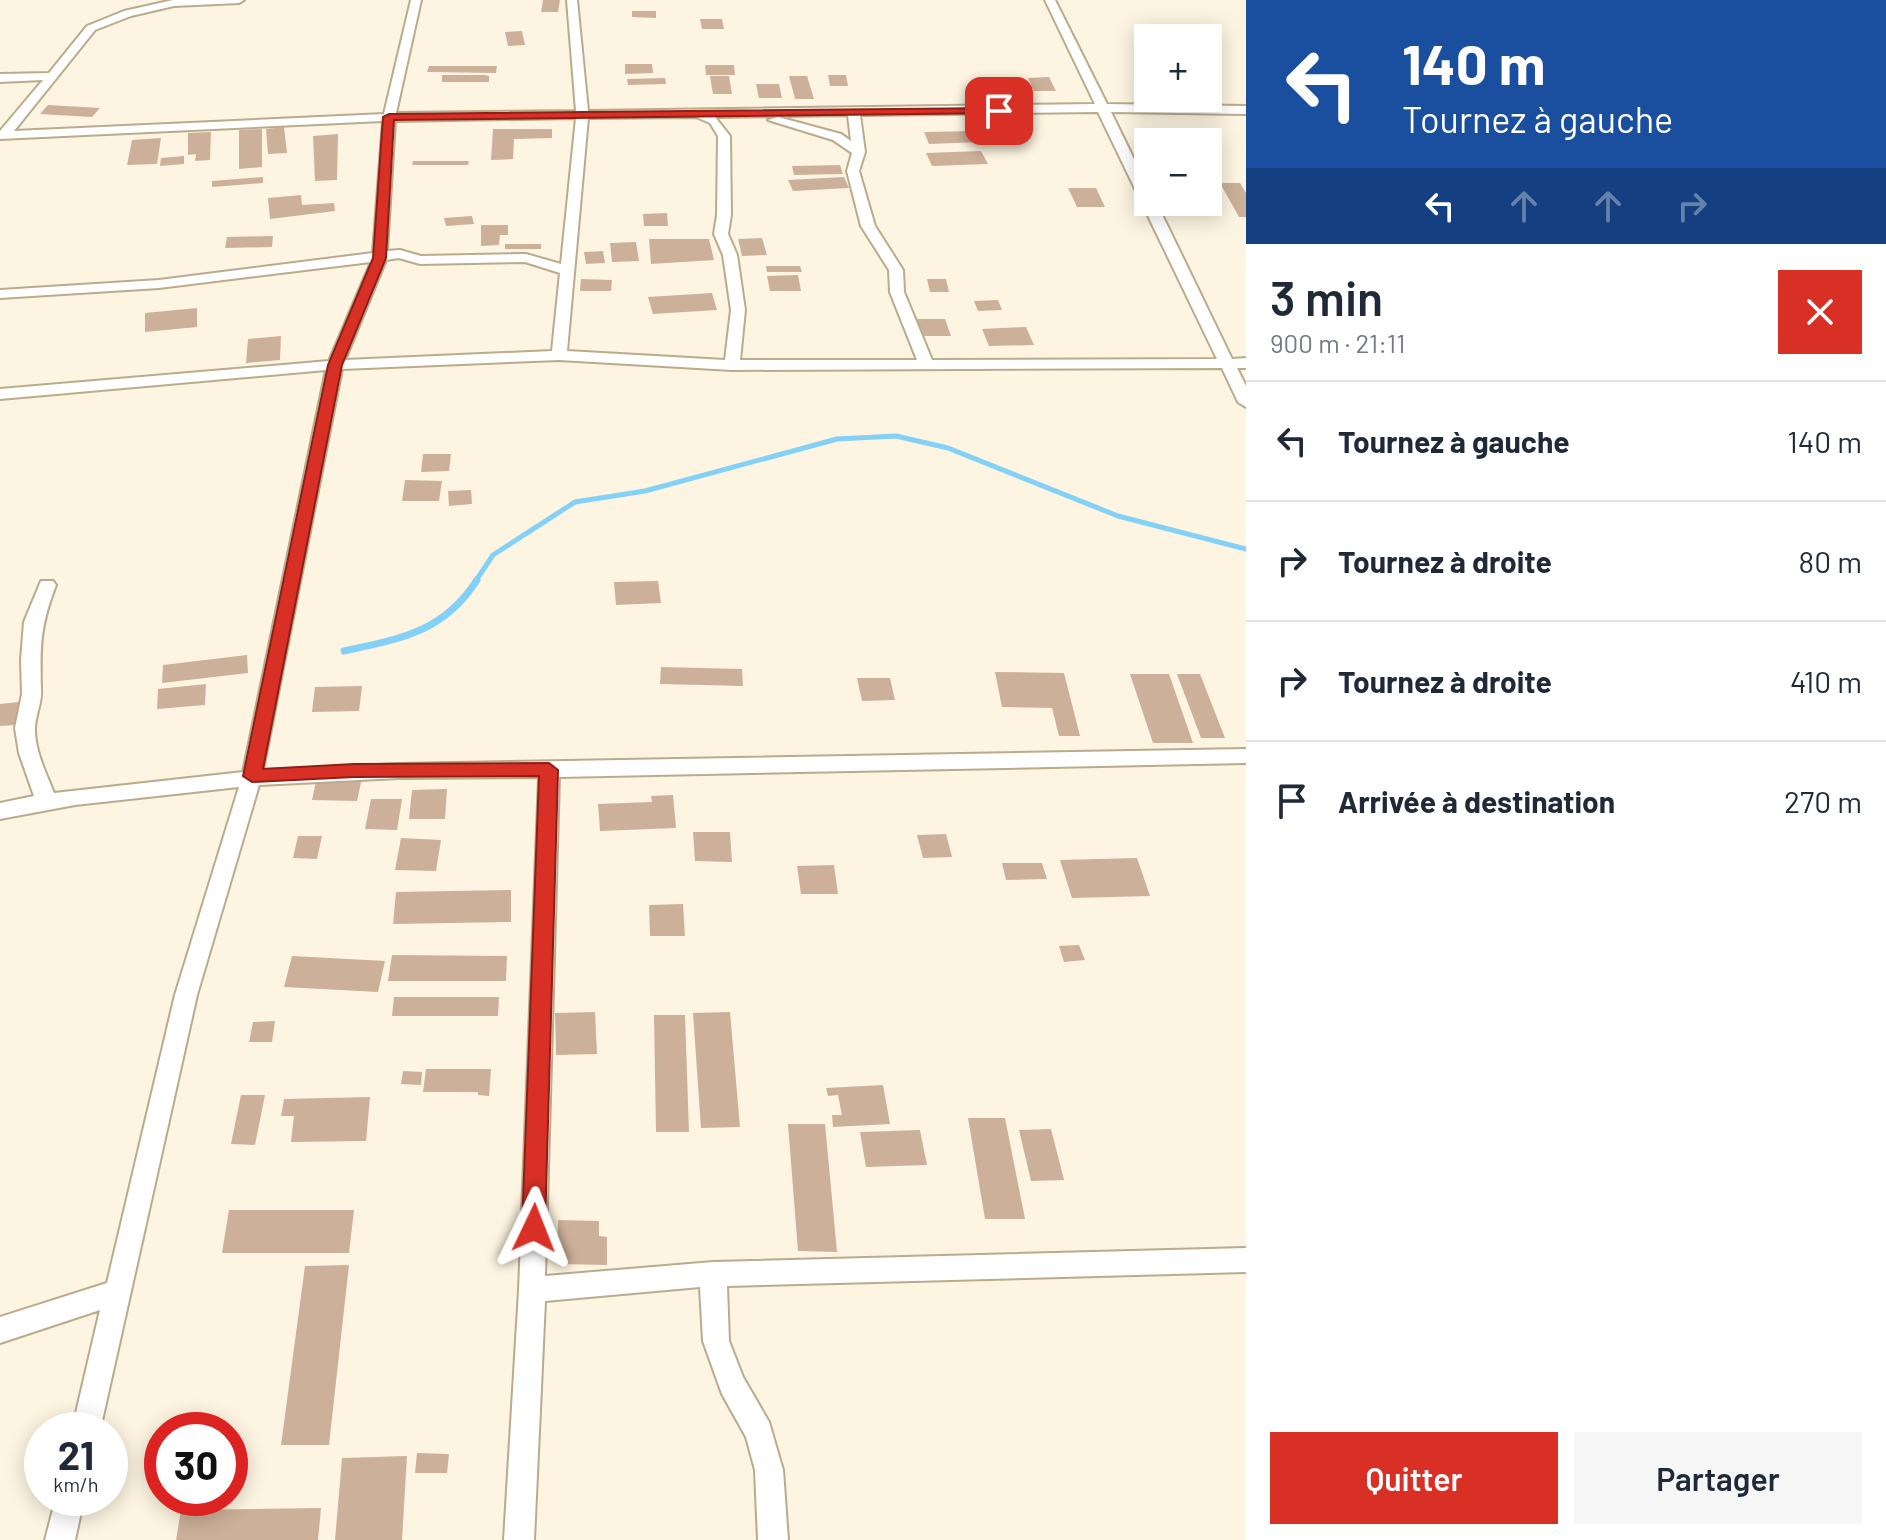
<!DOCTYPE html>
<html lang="fr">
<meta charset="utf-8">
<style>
body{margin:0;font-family:Barlow,sans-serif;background:#f6f6f7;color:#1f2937;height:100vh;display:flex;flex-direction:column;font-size:30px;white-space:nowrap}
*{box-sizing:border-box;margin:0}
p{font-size:26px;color:#747a83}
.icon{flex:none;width:44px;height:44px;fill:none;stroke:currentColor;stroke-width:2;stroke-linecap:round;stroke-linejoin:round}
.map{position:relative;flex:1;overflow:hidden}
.drawer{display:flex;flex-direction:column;background:#fff;width:640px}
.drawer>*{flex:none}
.hud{background:#1a4fa0;color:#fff;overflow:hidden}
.tools{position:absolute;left:1134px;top:24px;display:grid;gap:16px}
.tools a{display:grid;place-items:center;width:88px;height:88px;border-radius:0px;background:#fff;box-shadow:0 4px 20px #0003;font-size:40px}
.speed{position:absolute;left:24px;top:1412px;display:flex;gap:16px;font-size:40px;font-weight:700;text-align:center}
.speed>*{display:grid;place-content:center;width:104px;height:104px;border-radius:50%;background:#fff;box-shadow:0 4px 20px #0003;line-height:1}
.speed small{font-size:20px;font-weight:400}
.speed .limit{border:12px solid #d22;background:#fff;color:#111}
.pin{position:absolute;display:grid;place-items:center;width:68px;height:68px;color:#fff;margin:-34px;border-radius:16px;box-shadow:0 4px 12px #0006}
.me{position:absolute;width:88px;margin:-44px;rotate:2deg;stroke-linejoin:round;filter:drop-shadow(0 0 6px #0008)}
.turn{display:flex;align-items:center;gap:28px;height:168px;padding:0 24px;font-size:36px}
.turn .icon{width:104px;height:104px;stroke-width:2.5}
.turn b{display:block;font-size:56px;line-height:68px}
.lanes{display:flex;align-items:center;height:76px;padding:0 24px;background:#0003;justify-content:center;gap:40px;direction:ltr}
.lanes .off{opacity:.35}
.round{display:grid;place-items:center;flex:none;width:84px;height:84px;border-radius:0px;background:#f6f6f7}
.overview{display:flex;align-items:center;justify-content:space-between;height:136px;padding:0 24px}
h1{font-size:48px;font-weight:600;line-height:60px}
.action{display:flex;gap:16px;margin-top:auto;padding:16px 24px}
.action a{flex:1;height:92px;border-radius:0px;background:#d93025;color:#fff;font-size:32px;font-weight:600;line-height:92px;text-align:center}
.action a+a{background:#f6f6f7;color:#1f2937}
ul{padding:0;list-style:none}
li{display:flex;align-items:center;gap:24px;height:120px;padding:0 24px;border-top:2px solid #e0e1e3}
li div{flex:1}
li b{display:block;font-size:30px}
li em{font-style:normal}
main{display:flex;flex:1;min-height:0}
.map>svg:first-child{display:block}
</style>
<main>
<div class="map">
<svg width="1246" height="1540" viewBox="0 0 1246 1540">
<rect width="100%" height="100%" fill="#fdf4e1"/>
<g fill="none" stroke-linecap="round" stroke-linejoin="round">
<path stroke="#83d1f6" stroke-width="5" d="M475 582 493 555 575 502 645 491 837 439 896 436 948 448 1118 516 1246 549"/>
<path stroke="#83d1f6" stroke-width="7" d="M344 651C400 639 444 632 477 580"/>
</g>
<g fill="#cdb09a">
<path d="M543 0H560L558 12H541Z"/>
<path d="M632 11H656V18L632 17Z"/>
<path d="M700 19H722L724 29H702Z"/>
<path d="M522 31 525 45 508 46 505 32Z"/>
<path d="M625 64H652L653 73 625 74Z"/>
<path d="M705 65H734L735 75H706Z"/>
<path d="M429 66H497L496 73 427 72Z"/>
<path d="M442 75H485L489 76V82H442Z"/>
<path d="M828 75H846L848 86H830Z"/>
<path d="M710 76H729L732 94H713Z"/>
<path d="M789 76H807L814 99H795Z"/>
<path d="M1049 77 1056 91H1034L1028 78Z"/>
<path d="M665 78 666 84 628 85 627 79Z"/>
<path d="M756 84H779L782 98H759Z"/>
<path d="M48 105 100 108 92 117 40 114Z"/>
<path d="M284 127 287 153 268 154 266 129Z"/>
<path d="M262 129V167L239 169V130Z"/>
<path d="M493 129H552V138L514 139 513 159 491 160Z"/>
<path d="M976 131 982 142 929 144 924 132Z"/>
<path d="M211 132 210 160 195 161 196 154 188 155V133Z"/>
<path d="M338 134 337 180 315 181 313 136Z"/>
<path d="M161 138 157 164 127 165 132 140Z"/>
<path d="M981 151 988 164 932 166 926 153Z"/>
<path d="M184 156V164L160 166 161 158Z"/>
<path d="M413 161H469L468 165H412Z"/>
<path d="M840 165 843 174 794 175 792 166Z"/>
<path d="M263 177V183L212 187V181Z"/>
<path d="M844 177 849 188 793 191 788 180Z"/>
<path d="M1220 183H1240L1246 193V217H1239Z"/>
<path d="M1068 188H1096L1105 207H1077Z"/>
<path d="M301 195 302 205 334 203 335 211 270 219 268 198Z"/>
<path d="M667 213 668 226H644L643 214Z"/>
<path d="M472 216 474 224 446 226 444 218Z"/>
<path d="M481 225H508V235H500L499 245 481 246Z"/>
<path d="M273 236 272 247 225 248 227 237Z"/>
<path d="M762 238 767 255 742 256 738 239Z"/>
<path d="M649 239H709L714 260 651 264Z"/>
<path d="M636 242 639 261 612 262 610 243Z"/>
<rect x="505" y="244" width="36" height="5"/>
<path d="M603 251 605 263 586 264 584 252Z"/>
<path d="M766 266H800L802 272H767Z"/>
<path d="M798 275 801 291H770L767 276Z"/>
<path d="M581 279 612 280 611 291H580Z"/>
<path d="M927 279H946L949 292H930Z"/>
<path d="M712 293 717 310 653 314 648 297Z"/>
<path d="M998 300 1002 310 978 311 974 301Z"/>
<path d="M197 308V327L145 332V313Z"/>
<path d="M917 319H945L951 336H922Z"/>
<path d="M1026 327 1034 345 989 346 982 329Z"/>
<path d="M281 336 280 360 246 363 248 339Z"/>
<path d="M423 454H451L449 471 421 472Z"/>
<path d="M405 480 442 481 439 501H402Z"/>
<path d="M471 490 472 504 449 506 448 491Z"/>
<path d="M658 581 661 603 616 605 614 582Z"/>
<path d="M247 655 248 673 162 683 163 665Z"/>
<path d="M661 667 742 669 743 686 660 684Z"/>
<path d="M995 672 1064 673 1080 736H1059L1052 708 1002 707Z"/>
<path d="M1130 674H1169L1193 743H1153Z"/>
<path d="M1177 674H1200L1225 738H1201Z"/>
<path d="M857 678H890L895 700 862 701Z"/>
<path d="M206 684 205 705 157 709 158 689Z"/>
<path d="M362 686 359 711 312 712 315 687Z"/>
<path d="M19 702 16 725 0 726V704Z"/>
<path d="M317 777 362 778 357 801 312 800Z"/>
<path d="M447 789 445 819H409L412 790Z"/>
<path d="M673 795 676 828 600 831 598 804 652 802 651 796Z"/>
<path d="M371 799H402L397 830 365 829Z"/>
<path d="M693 832H730L732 862 695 861Z"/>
<path d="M946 834 952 857 923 858 917 835Z"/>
<path d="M298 836H322L317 859 293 858Z"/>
<path d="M401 838 441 840 436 871 395 870Z"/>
<path d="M1137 858 1150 896 1072 898 1060 860Z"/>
<path d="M1002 863H1042L1047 879 1006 880Z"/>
<path d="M834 865 838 894H801L797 866Z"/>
<path d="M511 890V922L393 924 396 892Z"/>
<path d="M683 904 685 936H650L649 905Z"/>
<path d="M1079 945 1085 960 1064 962 1059 946Z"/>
<path d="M392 955 507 956 506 981H388Z"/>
<path d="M292 956 385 961 378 992 284 987Z"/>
<path d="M394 997H499L498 1016H392Z"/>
<path d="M595 1012 597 1054 556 1055 555 1013Z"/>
<path d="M730 1012 740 1127 701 1128 693 1013Z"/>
<path d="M654 1015H685L689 1132H656Z"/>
<path d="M275 1021 272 1042H249L253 1022Z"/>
<path d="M426 1069H491L489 1096 478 1095V1092H423Z"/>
<path d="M403 1071 422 1072 421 1085 401 1084Z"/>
<path d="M883 1085 890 1124 833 1127 832 1115H842L838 1095 828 1096 826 1088Z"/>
<path d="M241 1095H265L255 1145 231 1144Z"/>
<path d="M370 1097 366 1141 291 1142 294 1116H281L284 1099Z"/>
<path d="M968 1118H1005L1025 1219H985Z"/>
<path d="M788 1124H825L837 1252 798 1251Z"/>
<path d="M1051 1129 1064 1180 1031 1181 1019 1130Z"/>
<path d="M920 1130 927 1165 866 1167 860 1132Z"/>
<path d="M229 1210H354L349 1253H222Z"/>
<path d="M558 1220 599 1221V1236L607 1237V1265L557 1264Z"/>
<path d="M349 1265 329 1445H281L305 1266Z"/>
<path d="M417 1453 449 1454 447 1473H415Z"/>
<path d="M407 1456 402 1540H335L342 1458Z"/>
<path d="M321 1508 318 1540H176L181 1510Z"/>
</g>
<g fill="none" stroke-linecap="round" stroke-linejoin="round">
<defs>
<g id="minor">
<path d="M173 0H244L239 3 174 6 131 16 95 30 14 131 384 114 411 0H421L396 113 576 111 567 0H577L588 111 1095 104 1045 0H1055L1107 104 1246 106V114L1111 112 1148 188V202H1156L1232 359 1246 358V368H1237L1246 386V407L1238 402 1222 368 732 370 559 360 342 369 263 770 399 764 1246 749V763L559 777 545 1276 713 1262 1246 1248V1272L727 1286 729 1341 743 1377 769 1422 783 1470 788 1540H758L755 1470 746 1437 722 1394 703 1341 700 1287 545 1301 534 1540H504L519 1290 539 777 399 778 259 785 197 995 100 1430H72L100 1310 0 1343V1317L107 1283 175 995 239 787 75 805 0 819V803L34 796 19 753 15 728 22 694 21 660 24 622 41 581H53L56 585C40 626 40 646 41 690 42 702 36 714 35 727 34 749 46 773 54 793L243 772 326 370 0 399V389L329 361 371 262 159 288 0 298V290L159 280 373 253 383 121 0 139V131L43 80 0 82V74L49 73 87 26 124 11ZM1098 112 1217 359 932 360 904 292 903 270 875 226 859 171 865 152 860 115ZM848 115 851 141 841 134 778 117 768 120 833 140 852 153 847 171 861 226 889 270 890 292 917 360H740L745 310 737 255 728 234 731 215 730 136 715 117ZM696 117 710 123 718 136 717 215 714 234 723 255 731 310 725 360 567 351 588 118ZM576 118 561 264 526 254 421 256 400 250 387 251 395 121ZM399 258 420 264 525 262 560 273 552 351 345 360 386 260Z"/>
<path d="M56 1498H84L75 1540H45Z"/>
</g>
</defs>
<use href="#minor" stroke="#b9ab8c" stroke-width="4"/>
<use href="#minor" fill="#fff" fill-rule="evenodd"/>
</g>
<path fill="#d93025" stroke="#8d1f18" stroke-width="2" d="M999 108 1003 109V113L394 120 386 258 342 365 263 769 354 764 549 763 558 770 545 1228 542 1236 534 1239 525 1236 522 1228 539 776 354 777 252 782 243 776 328 365 373 258 383 117 389 114Z"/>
</svg>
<div class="tools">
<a>+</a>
<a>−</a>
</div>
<div class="speed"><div>21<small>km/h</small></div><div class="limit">30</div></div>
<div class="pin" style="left:999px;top:111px;background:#d93025"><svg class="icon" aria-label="arrive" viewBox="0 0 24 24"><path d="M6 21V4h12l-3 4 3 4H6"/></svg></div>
<svg class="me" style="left:534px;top:1228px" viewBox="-20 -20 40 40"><path d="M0-17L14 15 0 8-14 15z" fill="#d93025" stroke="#fff" stroke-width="4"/></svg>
</div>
<section class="drawer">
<div class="hud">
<div class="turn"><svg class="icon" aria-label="left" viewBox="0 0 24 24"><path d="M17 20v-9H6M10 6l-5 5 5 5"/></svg><div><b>140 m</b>Tournez à gauche</div></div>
<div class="lanes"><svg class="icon" aria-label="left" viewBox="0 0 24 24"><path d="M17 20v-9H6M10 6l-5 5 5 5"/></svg><svg class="icon off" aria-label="ahead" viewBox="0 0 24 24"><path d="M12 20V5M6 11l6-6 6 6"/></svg><svg class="icon off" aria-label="ahead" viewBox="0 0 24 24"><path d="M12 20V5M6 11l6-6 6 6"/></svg><svg class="icon off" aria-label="right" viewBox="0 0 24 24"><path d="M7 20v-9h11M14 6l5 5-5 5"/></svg></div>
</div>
<div class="overview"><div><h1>3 min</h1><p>900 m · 21:11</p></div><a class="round" style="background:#d93025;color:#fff"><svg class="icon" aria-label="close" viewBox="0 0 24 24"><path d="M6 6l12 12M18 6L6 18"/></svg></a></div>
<ul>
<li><svg class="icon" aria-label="left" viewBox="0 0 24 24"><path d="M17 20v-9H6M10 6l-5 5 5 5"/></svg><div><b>Tournez à gauche</b></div><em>140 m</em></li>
<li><svg class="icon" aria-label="right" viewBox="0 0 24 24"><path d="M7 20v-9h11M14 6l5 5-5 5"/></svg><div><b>Tournez à droite</b></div><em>80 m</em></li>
<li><svg class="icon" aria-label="right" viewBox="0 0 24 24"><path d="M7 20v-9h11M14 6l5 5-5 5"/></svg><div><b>Tournez à droite</b></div><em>410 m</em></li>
<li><svg class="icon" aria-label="arrive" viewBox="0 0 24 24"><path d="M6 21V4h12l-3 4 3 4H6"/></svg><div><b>Arrivée à destination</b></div><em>270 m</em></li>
</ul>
<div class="action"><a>Quitter</a><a>Partager</a></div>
</section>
</main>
